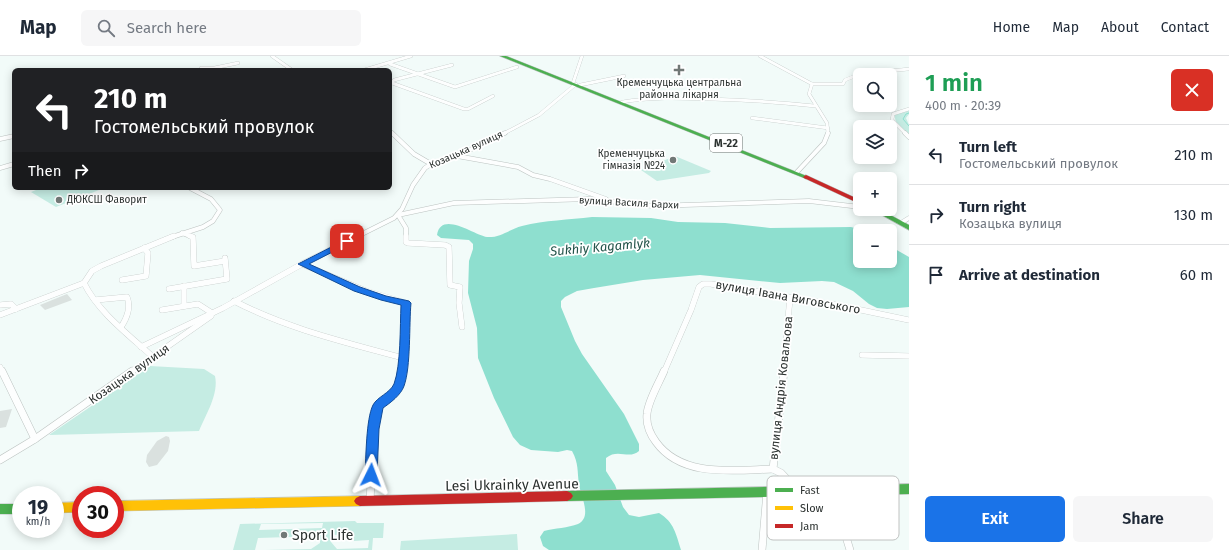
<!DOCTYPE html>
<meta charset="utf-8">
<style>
body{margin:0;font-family:"Fira Sans",sans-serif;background:#f6f6f7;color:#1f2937;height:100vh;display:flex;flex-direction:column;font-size:15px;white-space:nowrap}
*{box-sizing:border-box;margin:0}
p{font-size:13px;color:#747a83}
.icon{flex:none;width:22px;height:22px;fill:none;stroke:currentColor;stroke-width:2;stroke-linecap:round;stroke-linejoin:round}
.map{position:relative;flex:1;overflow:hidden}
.details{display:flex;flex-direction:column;background:#fff;width:320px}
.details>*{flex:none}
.banner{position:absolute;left:12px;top:12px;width:380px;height:122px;border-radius:6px;box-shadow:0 2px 10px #0003;background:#202124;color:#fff;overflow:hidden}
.controls{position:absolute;left:853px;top:12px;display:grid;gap:8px}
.controls a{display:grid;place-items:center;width:44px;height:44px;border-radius:6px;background:#fff;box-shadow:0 2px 10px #0003;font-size:20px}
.speed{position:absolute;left:12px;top:430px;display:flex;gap:8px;font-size:20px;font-weight:700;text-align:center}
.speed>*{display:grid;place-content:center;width:52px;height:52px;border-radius:50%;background:#fff;box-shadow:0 2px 10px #0003;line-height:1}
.speed small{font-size:10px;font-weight:400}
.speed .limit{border:6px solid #d22;background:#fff;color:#111}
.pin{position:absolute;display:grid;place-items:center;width:34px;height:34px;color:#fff;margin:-17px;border-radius:8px;box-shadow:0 2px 6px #0006}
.me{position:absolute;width:44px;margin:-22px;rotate:3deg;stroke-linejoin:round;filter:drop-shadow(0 0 3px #0008)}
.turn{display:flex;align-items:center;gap:14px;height:84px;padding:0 16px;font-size:18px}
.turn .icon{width:52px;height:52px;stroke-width:2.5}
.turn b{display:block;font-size:28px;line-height:34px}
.then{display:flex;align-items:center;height:38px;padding:0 16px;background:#0003;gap:8px;font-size:15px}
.round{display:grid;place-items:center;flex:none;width:42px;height:42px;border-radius:6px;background:#f6f6f7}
.headline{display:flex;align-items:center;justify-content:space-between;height:68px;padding:0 16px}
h1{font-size:24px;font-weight:600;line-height:30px;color:#1e9e55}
.cta{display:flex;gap:8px;margin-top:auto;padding:8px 16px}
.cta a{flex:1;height:46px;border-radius:6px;background:#1a73e8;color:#fff;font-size:16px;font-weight:600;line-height:46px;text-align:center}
.cta a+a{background:#f6f6f7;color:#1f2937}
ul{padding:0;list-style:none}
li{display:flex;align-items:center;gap:12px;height:60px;padding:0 16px;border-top:1px solid #e0e1e3}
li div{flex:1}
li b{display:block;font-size:15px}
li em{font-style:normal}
header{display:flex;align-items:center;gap:24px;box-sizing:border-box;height:56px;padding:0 20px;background:#fff;border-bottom:1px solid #e0e1e3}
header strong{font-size:19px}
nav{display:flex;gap:22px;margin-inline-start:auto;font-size:14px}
.search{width:280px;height:36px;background:#f6f6f7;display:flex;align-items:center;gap:10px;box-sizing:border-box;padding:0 14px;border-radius:6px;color:#747a83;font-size:15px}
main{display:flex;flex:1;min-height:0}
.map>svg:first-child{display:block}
</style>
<header>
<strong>Map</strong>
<div class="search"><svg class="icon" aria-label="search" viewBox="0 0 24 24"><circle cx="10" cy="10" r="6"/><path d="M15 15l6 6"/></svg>Search here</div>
<nav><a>Home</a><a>Map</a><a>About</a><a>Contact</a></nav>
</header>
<main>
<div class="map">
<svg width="909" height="494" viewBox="0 0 909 494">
<rect width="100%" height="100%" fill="#f2fbf9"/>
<g fill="#c5ece3" fill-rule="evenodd">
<path d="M909 54V58L906 62 909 69V79C903 73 893 67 895 58Z"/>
<path d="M675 100 711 115 709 117 657 125 641 114Z"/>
<path d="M41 132H104L56 151 31 136Z"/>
<path d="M150 310 204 313 215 320C219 338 206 358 199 375L49 379Z"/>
<path d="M355 465 357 467H384L383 482H373L372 494H265L311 493 320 487V480L258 482 255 494H233L240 468ZM323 467 322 472 259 474 261 468ZM353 478 354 485 369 484 368 492 337 493 331 486 332 479Z"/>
<path d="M517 478 518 494H400L401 485Z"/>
</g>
<path fill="#8edfcf" d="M592 161 651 162 678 166 725 167 770 172 851 171 866 175H860V205H890V187L895 193 909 201V251L887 253 877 252 869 248 853 235 834 226 822 225 780 227 700 219 643 224 594 232 577 235 565 241 561 245V251L575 285 582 298 624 358 639 388V395C629 404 618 392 606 402V415L615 429 623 451 629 459 639 461 659 457C674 466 676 478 681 494H549L543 490 540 481 544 475C555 472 568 472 578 468 593 461 580 439 579 428 577 415 579 408 572 395L567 394 558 396 531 394 520 389 513 381 494 342 478 302 477 272 468 237 469 205 473 193V188L469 184 441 182 437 179C441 154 474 179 487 181 500 182 510 173 522 170 545 164 569 164 592 161Z"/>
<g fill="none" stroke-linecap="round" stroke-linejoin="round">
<path stroke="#8edfcf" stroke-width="1" d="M909 57 906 58 903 63 909 70"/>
</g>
<g fill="#dae1df">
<path d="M67 238 72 244 45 254 40 249Z"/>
<path d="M12 353 6 371 0 372V355Z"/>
<path d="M166 380 169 381 170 385 168 395 157 409 149 411 146 406 147 399 157 385Z"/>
</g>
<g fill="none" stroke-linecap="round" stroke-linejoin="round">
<defs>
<g id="street-far3">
<path d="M272 0 292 14"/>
<path d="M760 0 812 28H843L845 24 860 18 909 13"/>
<path d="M390 8 455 31 517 11"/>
<path d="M452 9 394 24 392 27 464 53H468L493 40"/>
<path d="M201 12H214L238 7"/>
<path d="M364 14 411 0"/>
<path d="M573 27 582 0"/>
<path d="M812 28 809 38 827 67 828 78"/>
<path d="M580 29 624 20"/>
<path d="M622 46C651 41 679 42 708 43 744 44 779 46 815 50"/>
<path d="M752 62 828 72"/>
<path d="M390 75 393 78"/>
<path d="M503 78 539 59 576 28"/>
<path d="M906 78 892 64 893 58 909 53"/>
</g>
<g id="street-far2">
<path d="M392 77 414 98 431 108"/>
<path d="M905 77 909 81"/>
<path d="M0 83 14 80"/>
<path d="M457 100 518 111 533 119 550 123 606 143"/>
<path d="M0 112 14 108"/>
<path d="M797 116 824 87 828 77"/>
<path d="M901 167 909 162"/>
<path d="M182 177 192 181"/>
<path d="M172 181 203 171 213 165 220 154 211 143 190 132"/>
<path d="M356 181 394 162 402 153 413 129 425 112 431 108 457 100 505 77"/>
<path d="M406 181V172L398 159 454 147 589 143 652 150 809 145 860 151"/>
</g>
<g id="street-far1">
<path d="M190 180 193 181 194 210 225 205"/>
<path d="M406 180V186L408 187 445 189 449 191 450 229 460 231 459 247 462 271"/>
<path d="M302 208 366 235 406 247 402 316"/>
<path d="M122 224 146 220 148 197 144 192"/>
<path d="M84 227C98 256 129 279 153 301"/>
<path d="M184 230V250"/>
<path d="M169 233 227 223 225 202"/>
<path d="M95 244 127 241C131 251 127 262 121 271"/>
<path d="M234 245C288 273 345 286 403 302"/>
<path d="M0 249 11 248 16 253"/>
<path d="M162 254 198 248 212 257"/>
<path d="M0 259 84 227 92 215 101 210 174 180"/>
<path d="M141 291 223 252 302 208 358 180"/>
<path d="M862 299 909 300"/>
<path d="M0 311 2 316"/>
<path d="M131 316 211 260"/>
<path d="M664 316 691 254 699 231 703 228H711L842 250 909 264"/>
<path d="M783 316 790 242"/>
</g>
<g id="street">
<path d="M2 315 35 383"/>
<path d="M664 315C659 327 648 345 647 358 646 368 650 378 656 386 682 422 733 414 773 413"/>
<path d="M784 315 773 413 781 417 798 435"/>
<path d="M0 404 35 383 132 315"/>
<path d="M844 434 843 471 850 494"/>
<path d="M370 445 374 373 378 350C392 340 399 332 402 315"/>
<path d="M762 494 767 436"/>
</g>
<g id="fast">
<path d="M500 0H506L809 121 806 123 804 122Z"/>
<path d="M871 153H879L909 169V174Z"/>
<path d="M909 428V438L567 445 563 443 561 440 563 437 567 435Z"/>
<rect x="0" y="448" width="21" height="10"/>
</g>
<g id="slow">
<path d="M360 440 364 442 366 445 364 448 360 450 115 455V445Z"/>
<path d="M81 446V456L55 457V447Z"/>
</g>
<g id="jam">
<path d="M806 119 860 144V148L804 122 803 121Z"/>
<path d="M567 435 571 437 573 440 571 443 567 445 360 450 356 448 354 445 356 442 360 440Z"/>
</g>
</defs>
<use href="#street-far3" stroke="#bcc3c1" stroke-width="3.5"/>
<use href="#street-far2" stroke="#bcc3c1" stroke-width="5"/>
<use href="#street-far1" stroke="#bcc3c1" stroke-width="6"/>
<use href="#street" stroke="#bcc3c1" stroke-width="8"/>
<use href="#fast" stroke="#bcc3c1" stroke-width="1"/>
<use href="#slow" stroke="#bcc3c1" stroke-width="1"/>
<use href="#jam" stroke="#bcc3c1" stroke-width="1"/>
<use href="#street-far3" stroke="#fdfefe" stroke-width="3"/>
<use href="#street-far2" stroke="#fdfefe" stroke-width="4"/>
<use href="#street-far1" stroke="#fdfefe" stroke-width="5.5"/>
<use href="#street" stroke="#fdfefe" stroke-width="7"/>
<use href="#fast" fill="#4caf50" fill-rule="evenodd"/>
<use href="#slow" fill="#ffc107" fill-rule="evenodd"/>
<use href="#jam" fill="#c62828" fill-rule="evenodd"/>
</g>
<path fill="#1a73e8" stroke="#114b97" d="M347 183 351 185 350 187 309 208 360 231 386 240 409 245 411 247C409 268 411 311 404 330 401 339 390 347 383 352L379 373 377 419 375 423 371 424 367 423 365 419C366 402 366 363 373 349 377 341 390 337 394 328 401 309 400 270 401 249L381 244 354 235 298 208Z"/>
<g fill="#717876" stroke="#fff" stroke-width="1.5">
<path d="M677 8h4v4h4v4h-4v4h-4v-4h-4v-4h4z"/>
<circle cx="673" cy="104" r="4"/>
<circle cx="59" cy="144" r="4"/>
<circle cx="284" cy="479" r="4"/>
</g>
<g text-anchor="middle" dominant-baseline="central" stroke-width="3.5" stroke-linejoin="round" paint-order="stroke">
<g font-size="10" fill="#2c3230" stroke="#fff">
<text x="679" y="27">Кременчуцька центральна<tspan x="679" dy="12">районна лікарня</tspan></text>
<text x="665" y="98" text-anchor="end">Кременчуцька<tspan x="665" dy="12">гімназія №24</tspan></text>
<text x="67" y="144" text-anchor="start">ДЮКСШ Фаворит</text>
</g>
<g font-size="10" fill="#2c3230" stroke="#fff">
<text transform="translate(466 94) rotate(-24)">Козацька вулиця</text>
<text transform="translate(629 147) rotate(3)">вулиця Василя Бархи</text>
</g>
<rect fill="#fff" stroke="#6b706e" stroke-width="1" x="710" y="78" width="32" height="18" rx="3"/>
<g font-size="11" font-weight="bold" fill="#2c3230">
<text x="726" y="87">М-22</text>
</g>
<g font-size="12" fill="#2c3230" stroke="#fff">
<text transform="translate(788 241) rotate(10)">вулиця Івана Виговського</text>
<text transform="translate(129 318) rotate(-35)">Козацька вулиця</text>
<text transform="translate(781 332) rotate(-84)">вулиця Андрія Ковальова</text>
</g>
<g font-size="13" font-style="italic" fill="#23544a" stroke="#fff">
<text transform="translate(600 191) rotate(-5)">Sukhiy Kagamlyk</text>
</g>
<g font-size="14" fill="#2c3230" stroke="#fff">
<text transform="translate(512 429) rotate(-1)">Lesi Ukrainky Avenue</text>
</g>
<g font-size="14" fill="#2c3230" stroke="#fff" text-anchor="start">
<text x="292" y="479">Sport Life</text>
</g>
</g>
<rect x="767" y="420" width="132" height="64" rx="6" fill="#fff" stroke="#c0c2c1" stroke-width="1"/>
<rect x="775" y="432" width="18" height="4" fill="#4caf50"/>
<rect x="775" y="450" width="18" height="4" fill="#ffc107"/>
<rect x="775" y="468" width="18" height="4" fill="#c62828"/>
<g font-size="11" fill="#2c3230">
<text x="800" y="438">Fast</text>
<text x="800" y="456">Slow</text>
<text x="800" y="474">Jam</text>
</g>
</svg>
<div class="controls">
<a><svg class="icon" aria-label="search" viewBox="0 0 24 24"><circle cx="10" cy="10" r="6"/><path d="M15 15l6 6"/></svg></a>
<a><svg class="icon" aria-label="layers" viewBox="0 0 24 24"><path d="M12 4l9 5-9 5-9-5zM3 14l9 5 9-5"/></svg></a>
<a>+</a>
<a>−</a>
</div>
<div class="speed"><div>19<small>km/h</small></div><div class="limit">30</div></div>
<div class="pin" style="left:347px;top:185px;background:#d93025"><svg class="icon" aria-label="arrive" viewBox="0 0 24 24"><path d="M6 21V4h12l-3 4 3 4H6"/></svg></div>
<svg class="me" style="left:371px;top:419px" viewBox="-20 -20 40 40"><path d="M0-17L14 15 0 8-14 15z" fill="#1a73e8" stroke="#fff" stroke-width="4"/></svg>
<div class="banner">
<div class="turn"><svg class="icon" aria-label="left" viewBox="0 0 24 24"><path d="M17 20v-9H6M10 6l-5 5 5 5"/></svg><div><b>210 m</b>Гостомельський провулок</div></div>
<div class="then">Then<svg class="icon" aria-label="right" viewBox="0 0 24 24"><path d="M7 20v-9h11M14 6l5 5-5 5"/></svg></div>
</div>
</div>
<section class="details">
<div class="headline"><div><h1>1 min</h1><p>400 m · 20:39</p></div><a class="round" style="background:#d93025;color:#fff"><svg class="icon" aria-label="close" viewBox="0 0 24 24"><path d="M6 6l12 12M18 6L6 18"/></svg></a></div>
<ul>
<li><svg class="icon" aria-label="left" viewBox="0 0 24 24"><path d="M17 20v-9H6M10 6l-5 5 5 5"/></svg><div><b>Turn left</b><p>Гостомельський провулок</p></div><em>210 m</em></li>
<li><svg class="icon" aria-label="right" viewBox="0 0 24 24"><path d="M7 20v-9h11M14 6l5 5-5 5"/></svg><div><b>Turn right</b><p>Козацька вулиця</p></div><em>130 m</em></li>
<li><svg class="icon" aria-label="arrive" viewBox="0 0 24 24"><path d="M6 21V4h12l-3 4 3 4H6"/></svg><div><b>Arrive at destination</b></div><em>60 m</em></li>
</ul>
<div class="cta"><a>Exit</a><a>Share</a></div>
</section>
</main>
